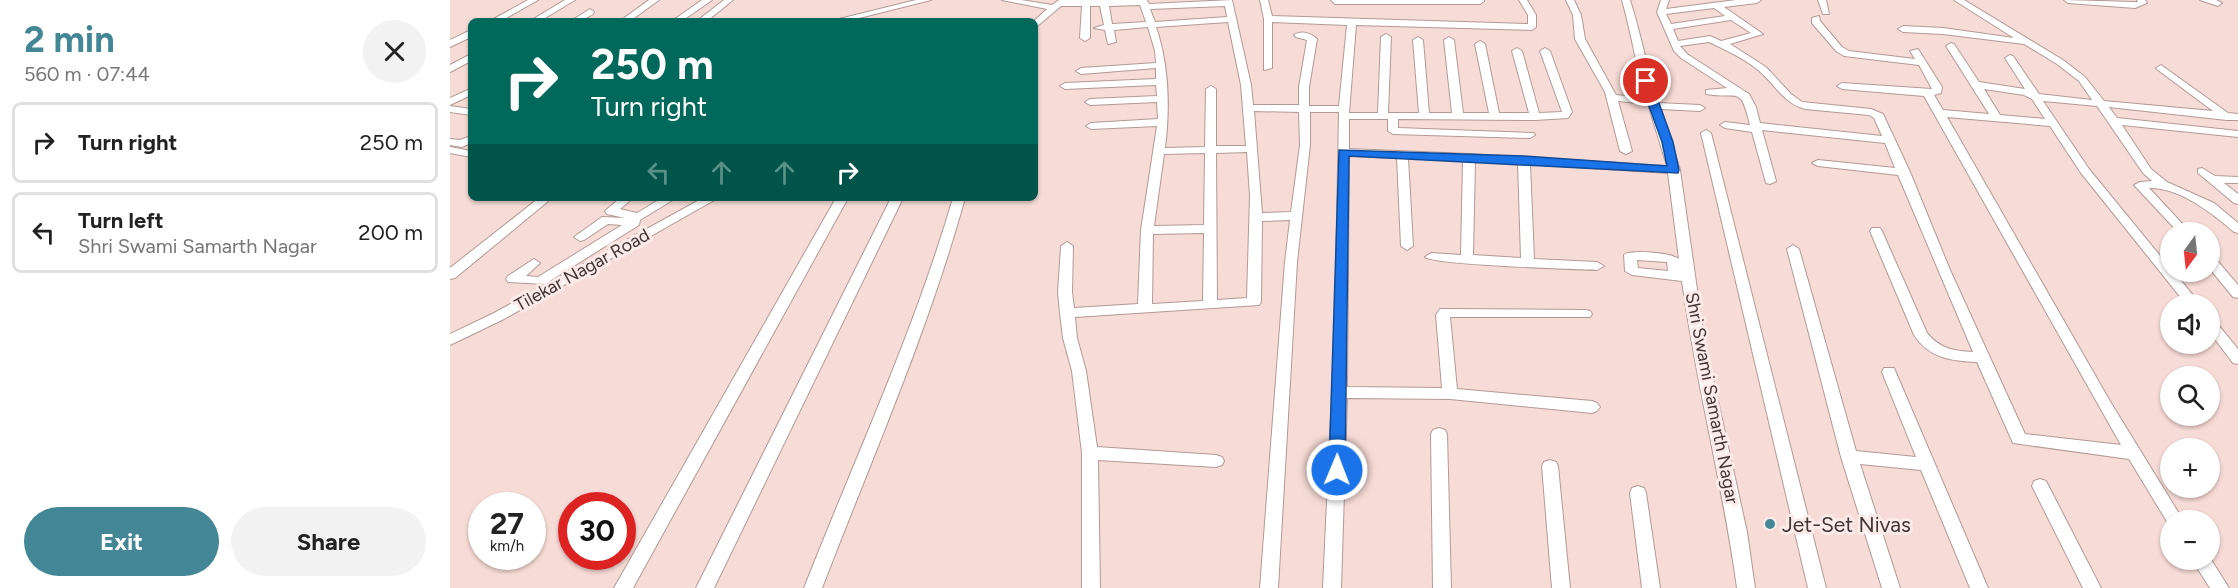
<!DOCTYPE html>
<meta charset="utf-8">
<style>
body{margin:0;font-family:Figtree,sans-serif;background:#f2f2f2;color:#222;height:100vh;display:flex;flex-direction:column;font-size:22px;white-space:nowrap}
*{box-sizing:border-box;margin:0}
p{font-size:20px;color:#767676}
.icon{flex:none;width:33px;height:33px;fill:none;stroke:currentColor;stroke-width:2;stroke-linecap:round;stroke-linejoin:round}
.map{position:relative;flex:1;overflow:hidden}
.details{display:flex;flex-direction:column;background:#fff;width:450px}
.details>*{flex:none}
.top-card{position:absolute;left:18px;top:18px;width:570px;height:183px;border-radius:9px;box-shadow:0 2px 4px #0004;background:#00695c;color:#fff;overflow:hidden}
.needle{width:39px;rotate:195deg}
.controls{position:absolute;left:1710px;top:222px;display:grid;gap:12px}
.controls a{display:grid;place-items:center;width:60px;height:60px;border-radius:50%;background:#fff;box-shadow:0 2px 4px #0004;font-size:30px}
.speed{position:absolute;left:18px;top:492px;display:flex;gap:12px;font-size:30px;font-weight:700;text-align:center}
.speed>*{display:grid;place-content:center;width:78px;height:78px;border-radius:50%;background:#fff;box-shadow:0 2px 4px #0004;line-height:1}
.speed small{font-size:15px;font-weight:400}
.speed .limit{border:9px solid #d22;background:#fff;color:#111}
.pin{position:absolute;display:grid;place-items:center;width:51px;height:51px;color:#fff;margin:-26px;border:3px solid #fff;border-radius:50%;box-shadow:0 2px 6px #0007}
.me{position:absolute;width:66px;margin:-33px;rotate:1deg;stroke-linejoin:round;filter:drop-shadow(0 0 4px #0008)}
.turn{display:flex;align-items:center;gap:21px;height:126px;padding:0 24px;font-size:27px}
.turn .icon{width:78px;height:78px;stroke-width:2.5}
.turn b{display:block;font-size:42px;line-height:51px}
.lanes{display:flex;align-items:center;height:57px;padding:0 24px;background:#0003;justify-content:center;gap:30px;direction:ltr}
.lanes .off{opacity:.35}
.round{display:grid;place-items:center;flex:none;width:63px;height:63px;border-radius:32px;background:#f2f2f2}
.head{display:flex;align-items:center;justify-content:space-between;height:102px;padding:0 24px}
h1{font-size:36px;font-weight:700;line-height:45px;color:#438696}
.action{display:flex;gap:12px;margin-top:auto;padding:12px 24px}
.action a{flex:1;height:69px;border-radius:36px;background:#438696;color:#fff;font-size:24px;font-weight:700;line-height:69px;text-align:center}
.action a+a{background:#f2f2f2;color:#222}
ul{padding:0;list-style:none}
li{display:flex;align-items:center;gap:18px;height:81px;margin:0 12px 9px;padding:0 12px;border:3px solid #e0e0e0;border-radius:9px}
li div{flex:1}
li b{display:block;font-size:22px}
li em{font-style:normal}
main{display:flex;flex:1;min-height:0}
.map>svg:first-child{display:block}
</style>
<main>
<section class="details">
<div class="head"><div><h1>2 min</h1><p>560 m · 07:44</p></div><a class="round"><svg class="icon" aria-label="close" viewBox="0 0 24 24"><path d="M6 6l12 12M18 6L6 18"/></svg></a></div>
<ul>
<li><svg class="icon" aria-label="right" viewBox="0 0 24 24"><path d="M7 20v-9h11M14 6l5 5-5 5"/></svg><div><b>Turn right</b></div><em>250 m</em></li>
<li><svg class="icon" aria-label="left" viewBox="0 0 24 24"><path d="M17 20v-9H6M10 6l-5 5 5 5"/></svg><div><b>Turn left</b><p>Shri Swami Samarth Nagar</p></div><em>200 m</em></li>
</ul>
<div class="action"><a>Exit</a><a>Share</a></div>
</section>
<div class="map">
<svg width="1788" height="588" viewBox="0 0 1788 588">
<rect width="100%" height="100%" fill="#f7dbd6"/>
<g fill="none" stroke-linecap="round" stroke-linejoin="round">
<defs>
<g id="street">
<path d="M78 0H88L51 21H40Z"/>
<path d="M115 0H125L90 21H80Z"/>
<path d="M199 0H209L180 21H170Z"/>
<path d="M252 0H262L232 21H222Z"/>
<path d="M274 0H283L257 21H247Z"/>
<path d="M466 0H481L397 21H381Z"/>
<path d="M552 0H571L602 5 609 0H697L699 4 782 0 801 85 803 105H849V87L857 40 846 37 844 35C851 30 861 33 867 39L859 87V106H889L897 25 822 22V68L814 70V19L810 0H818L822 16 1078 24V15L1069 0H1077L1086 15V27L1082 30 906 25 899 113H928L931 37 936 34 941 37 938 113H969L963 40 968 37 973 40 979 113H1002L994 40 999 37 1004 40 1013 113H1039L1025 44 1030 41 1035 44 1049 113H1079L1062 51 1067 48 1072 51 1089 113 1112 112 1090 51 1095 48 1100 51 1122 112 1118 118 1085 120 948 119V128L1084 133 1085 135 1080 138 943 134 938 131V119H899V149L1019 154 1217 166 1198 104 1168 101 1182 151 1176 154 1170 151 1155 92 1125 39 1123 15 1116 0H1124L1131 15 1135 39 1166 95 1196 98C1186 65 1181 32 1172 0H1180C1191 34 1197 69 1208 103L1250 105 1255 108 1250 111 1211 109 1230 170 1254 338 1297 532 1305 588H1287C1273 485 1246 384 1232 281L1182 275 1175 271 1174 255C1180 249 1222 253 1229 259L1218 173 1080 164 1084 259 1147 262 1154 266 1147 270C1124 269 984 265 975 257L981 253 1011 255 1013 161 958 158 963 246 957 250 951 246 947 158 899 156 897 387 992 388 986 315 990 309 1135 310 1140 311 1142 314 1140 317H1000L1007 389 1142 401 1147 403 1150 407 1147 411 1142 413 1000 399 897 398 891 588H873L885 326 889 112H860V145L847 262 828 588H810L835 262 840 220 812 221 811 302 809 305 625 317 627 338 636 371 647 447 766 455 772 457 774 461 772 465 766 467 648 460 650 588H632V453L622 371 613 338 610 313 608 292 611 246 617 242 623 246 622 292 624 308 688 304 691 230 707 126 641 129 636 126 641 123 708 119 707 102 640 105 635 102 640 99 707 96 706 85 615 89 610 86 615 83 706 79V68L631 74 626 71 631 68 706 63 705 51 698 27 664 30 666 42 658 44 655 30 644 28 654 25 650 6H640V38L635 41 630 38 632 6H611L585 28 584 21 597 9ZM690 5 696 22 662 24 659 6ZM775 6 777 17 705 22 700 9ZM778 22 791 85 796 146H766V89L761 86 756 89 755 147 715 148C720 108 719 65 706 27ZM804 111 849 112 850 145 841 212 812 213ZM797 152 800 196 797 298 767 300 766 153ZM755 153 754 225 704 226 714 154ZM1025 161 1068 163 1071 258 1023 255ZM754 233 753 301 702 304 703 234ZM1187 260 1217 262 1218 271 1188 268Z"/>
<path d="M881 0H1034V1L1030 4H885Z"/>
<path d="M1211 0H1219L1216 9 1286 0H1311L1307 3 1274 7 1313 34 1280 44 1316 67 1341 94 1352 102 1421 109 1433 114 1460 172 1500 270 1575 434 1671 445 1474 96 1392 89 1387 86 1392 83 1482 89 1469 65 1394 56 1386 51 1362 23V18L1369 16 1370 21 1392 47 1399 51 1465 59 1460 51 1468 49 1492 87 1491 93 1484 95 1493 110 1539 114 1496 46 1501 43 1504 44 1529 82 1575 89 1555 58 1560 55 1563 56 1589 94 1642 100 1629 81 1607 64 1574 44 1493 34 1453 32 1448 29 1453 26 1493 28 1564 38 1504 0H1514L1613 60 1635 77 1654 101 1763 111 1708 70 1706 68 1711 65 1778 113 1788 114V120H1777L1659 107 1667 118 1788 131V137L1672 125 1701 169 1717 182 1764 203 1788 223V233L1784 232C1762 213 1729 187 1699 188L1740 232H1728L1684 185 1690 182 1702 181 1693 173 1647 106 1593 101 1639 169 1720 268V272H1724L1750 304H1736L1631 173 1600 126 1497 117 1661 403 1733 520H1720V525H1719L1679 459 1563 443 1527 362C1501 361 1479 358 1464 335L1420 231 1422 228H1430L1432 231 1477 333C1490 349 1504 351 1523 352L1448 175 1368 166 1362 163 1368 160 1445 168 1435 143 1312 130 1326 181 1320 184 1316 183 1302 132 1275 128 1270 125 1275 122 1300 125C1290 84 1289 100 1256 94V90L1277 88 1231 58 1224 51 1207 12ZM1264 8 1275 16 1221 24 1216 14ZM1281 20 1301 33 1271 41 1260 36 1228 41 1223 29ZM1259 42C1275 50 1294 58 1308 70 1325 84 1333 103 1355 109L1419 115 1424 118 1432 136 1310 123 1306 107 1299 94 1237 54 1230 46ZM1534 89 1574 95 1582 99 1595 119 1550 115Z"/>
<path d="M1368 0H1376L1379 14H1373Z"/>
<path d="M1614 0 1685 2H1688L1687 0H1695L1697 3 1685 8 1618 3Z"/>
<path d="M1750 0H1766L1772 3 1768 6Z"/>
<path d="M140 9 144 12 143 14 131 21H121Z"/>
<path d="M21 30V37L0 47V40Z"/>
<path d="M21 54V61L0 72V65Z"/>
<path d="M20 89 21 95 0 105V98Z"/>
<path d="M0 106 21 109V115L0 112Z"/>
<path d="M1256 130 1261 133 1376 588H1358L1251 133Z"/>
<path d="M21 136V143L12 147 0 145V139L10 140Z"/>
<path d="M0 147 21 151V157L0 153Z"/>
<path d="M1752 168 1765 176 1788 177V183H1774L1788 194V204L1784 203 1748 173V169Z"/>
<path d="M89 198H102L5 278 0 279V268Z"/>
<path d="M170 198H183L170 209 187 213 212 198H226L190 220 189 225 95 284 58 282 56 279 58 276 84 259 90 263 76 276 88 277 172 225 158 224 134 240 130 241 124 237 152 217 175 218 157 214 155 211Z"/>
<path d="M253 198H268L54 319 0 345V334L44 313Z"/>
<path d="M386 198H398L183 588H164Z"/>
<path d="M441 198H453L264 588H246Z"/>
<path d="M503 198H515C478 332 422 458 372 588H354C405 458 464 332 503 198Z"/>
<path d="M1343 245 1349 249 1406 451 1466 457 1432 372 1434 368H1444L1538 588H1520L1471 470 1410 464 1450 588H1432L1391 457 1337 249Z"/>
<path d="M1760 257 1765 258 1788 285V298L1783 297 1760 269Z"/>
<path d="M1760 319 1765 321 1788 349V364L1783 363 1760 333Z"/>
<path d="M989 428 995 430 997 434 1001 588H983L981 434 983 430Z"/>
<path d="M1100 460 1106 462 1108 466 1120 588H1102L1092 466 1094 462Z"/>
<path d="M1590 479 1596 481 1651 588H1633L1582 486 1584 481Z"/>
<path d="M1188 486 1194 488 1196 493 1210 588H1192L1180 493 1182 488Z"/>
<path d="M1760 558 1779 588H1760L1742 560H1760Z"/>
</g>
</defs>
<use href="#street" stroke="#b39995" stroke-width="2"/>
<use href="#street" fill="#fff" fill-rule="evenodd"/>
</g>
<path fill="#1a73e8" stroke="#114b97" stroke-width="1.5" d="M1196 78 1201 81 1223 142 1229 170 1228 173 899 156 895 470 893 475 887 477 881 475 879 470 889 150 1074 156 1217 166 1212 142 1190 81Z"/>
<circle fill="#438696" stroke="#fcebe8" stroke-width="2" cx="1320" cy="524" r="6"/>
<g text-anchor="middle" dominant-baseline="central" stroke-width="6" stroke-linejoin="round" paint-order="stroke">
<g font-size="18" fill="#403634" stroke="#fcebe8">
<text transform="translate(132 270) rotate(-29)">Tilekar Nagar Road</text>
<text transform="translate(1262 398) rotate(79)">Shri Swami Samarth Nagar</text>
</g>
<g font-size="21" fill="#403634" stroke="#fcebe8" text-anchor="start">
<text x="1332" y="524">Jet-Set Nivas</text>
</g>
</g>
</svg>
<div class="controls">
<a><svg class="needle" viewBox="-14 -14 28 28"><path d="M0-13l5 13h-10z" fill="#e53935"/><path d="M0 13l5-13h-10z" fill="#767676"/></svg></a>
<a><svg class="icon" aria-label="sound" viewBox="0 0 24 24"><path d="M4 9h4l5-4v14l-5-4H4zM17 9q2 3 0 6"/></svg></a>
<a><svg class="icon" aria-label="search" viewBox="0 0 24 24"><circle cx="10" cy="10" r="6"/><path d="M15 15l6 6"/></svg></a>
<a>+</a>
<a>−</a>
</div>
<div class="speed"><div>27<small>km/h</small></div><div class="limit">30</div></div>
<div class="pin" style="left:1196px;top:81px;background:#d93025"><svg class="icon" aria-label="arrive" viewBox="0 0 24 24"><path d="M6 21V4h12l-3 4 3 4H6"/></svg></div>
<svg class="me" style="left:887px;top:470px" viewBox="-20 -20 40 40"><circle r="17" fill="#1a73e8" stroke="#fff" stroke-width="3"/><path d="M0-11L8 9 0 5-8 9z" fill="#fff"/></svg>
<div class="top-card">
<div class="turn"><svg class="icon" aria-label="right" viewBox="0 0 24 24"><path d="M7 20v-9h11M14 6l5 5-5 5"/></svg><div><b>250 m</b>Turn right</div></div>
<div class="lanes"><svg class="icon off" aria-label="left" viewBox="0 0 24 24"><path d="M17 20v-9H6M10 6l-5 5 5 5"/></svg><svg class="icon off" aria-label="ahead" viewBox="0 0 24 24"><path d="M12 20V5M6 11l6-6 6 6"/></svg><svg class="icon off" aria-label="ahead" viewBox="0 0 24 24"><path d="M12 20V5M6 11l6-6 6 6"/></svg><svg class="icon" aria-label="right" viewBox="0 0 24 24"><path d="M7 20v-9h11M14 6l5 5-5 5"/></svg></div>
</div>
</div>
</main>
